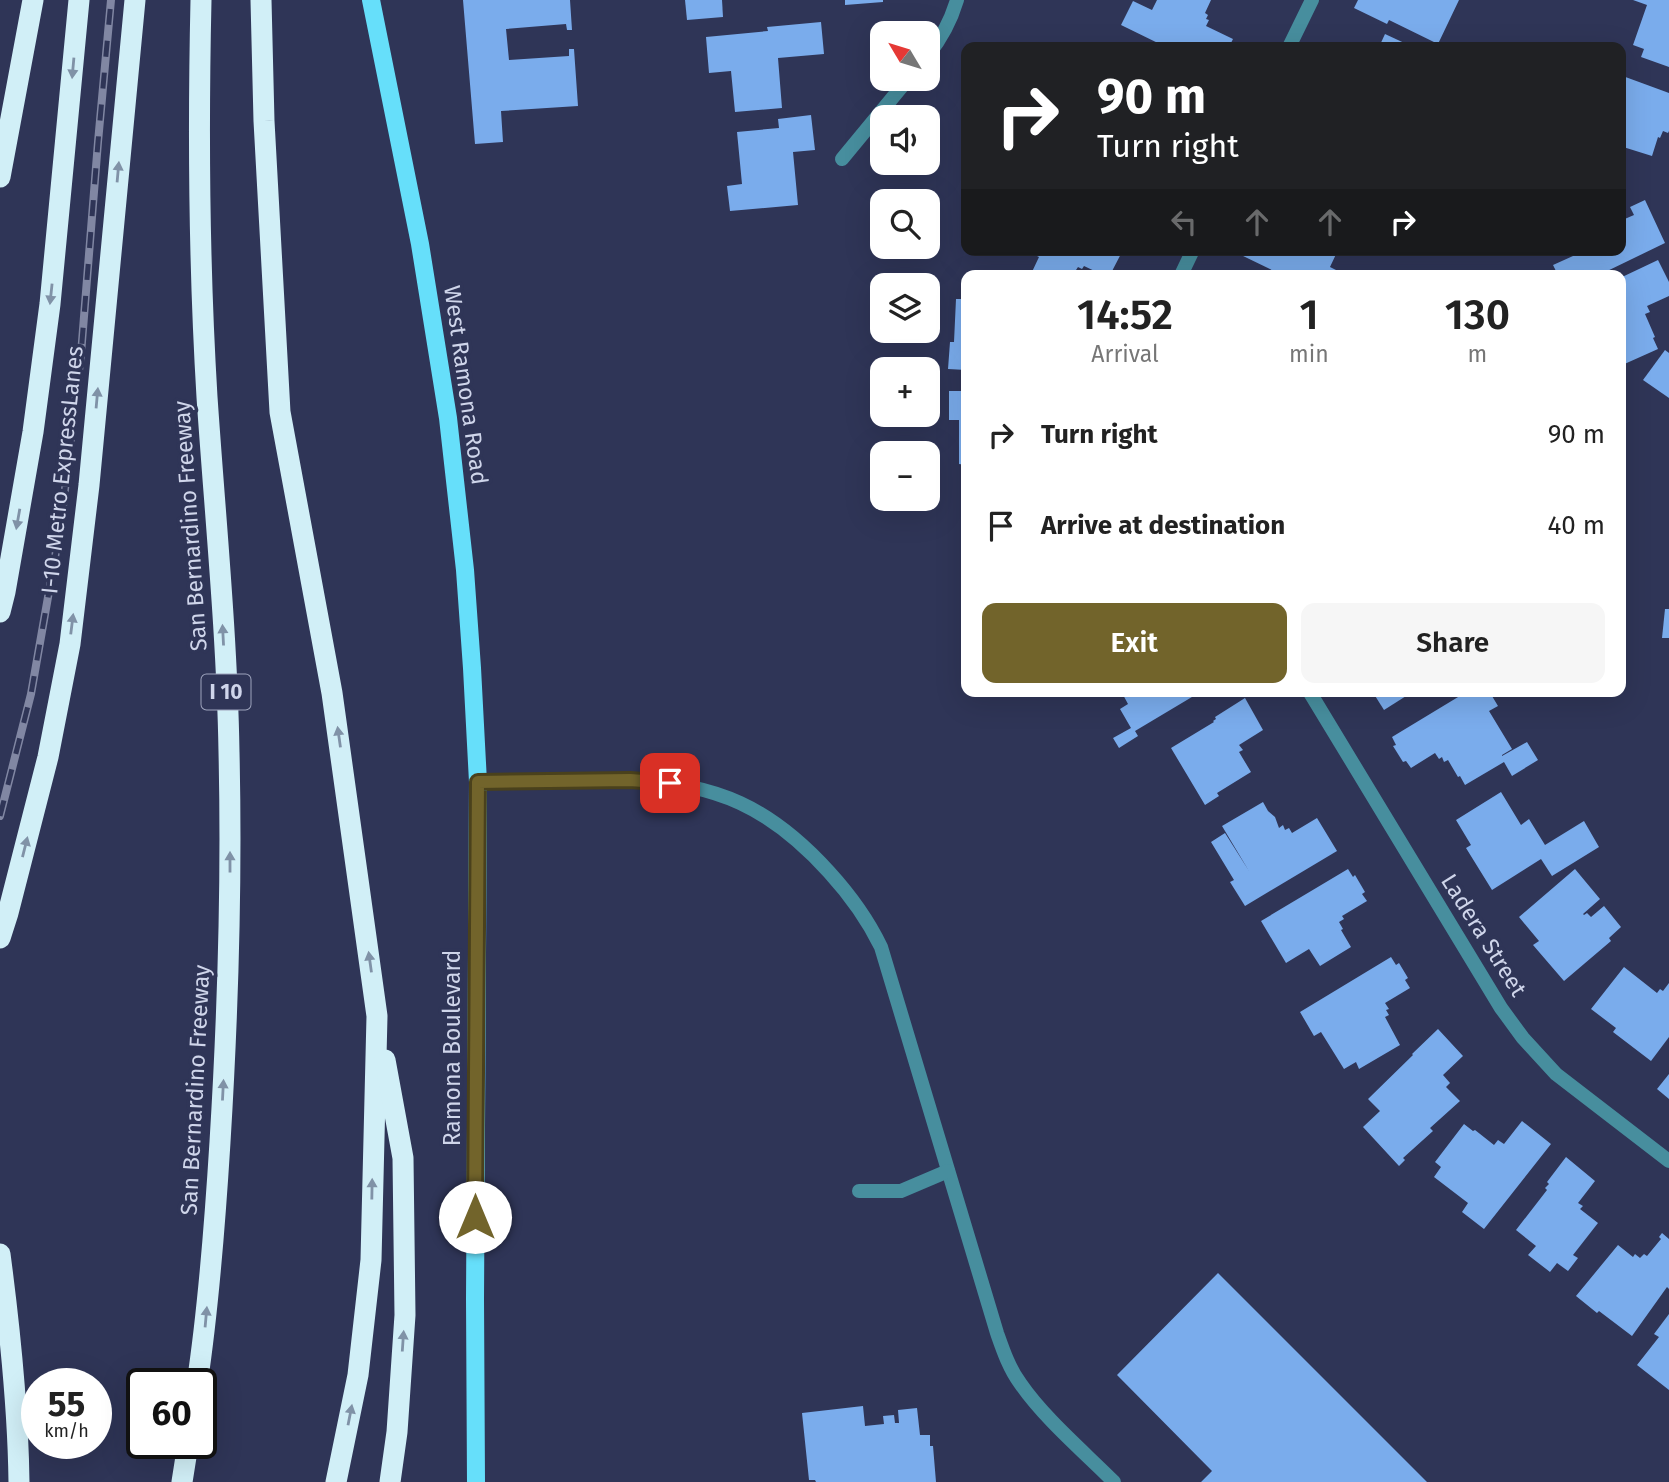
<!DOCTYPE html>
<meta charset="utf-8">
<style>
body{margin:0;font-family:"Fira Sans",sans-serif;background:#f6f6f6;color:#222;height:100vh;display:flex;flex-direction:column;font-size:26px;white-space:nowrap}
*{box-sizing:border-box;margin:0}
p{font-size:23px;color:#767676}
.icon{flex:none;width:38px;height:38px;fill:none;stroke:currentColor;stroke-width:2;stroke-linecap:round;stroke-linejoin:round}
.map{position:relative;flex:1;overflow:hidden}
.sheet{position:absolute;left:961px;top:270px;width:665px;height:427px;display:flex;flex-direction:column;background:#fff;border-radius:14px;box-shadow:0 7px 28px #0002}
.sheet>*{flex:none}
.top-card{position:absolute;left:961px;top:42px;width:665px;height:214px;border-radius:14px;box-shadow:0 7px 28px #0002;background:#202124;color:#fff;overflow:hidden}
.needle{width:46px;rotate:308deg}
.tools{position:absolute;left:870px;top:21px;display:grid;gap:14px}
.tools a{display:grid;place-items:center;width:70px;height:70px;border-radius:14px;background:#fff;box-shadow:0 7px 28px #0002;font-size:35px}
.speed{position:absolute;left:21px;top:1368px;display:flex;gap:14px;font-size:35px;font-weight:700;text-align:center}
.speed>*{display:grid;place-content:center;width:91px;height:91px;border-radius:50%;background:#fff;box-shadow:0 7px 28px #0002;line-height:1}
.speed small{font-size:18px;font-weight:400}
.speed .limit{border:4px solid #111;border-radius:10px;background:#fff;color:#111}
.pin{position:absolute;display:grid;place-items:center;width:60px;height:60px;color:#fff;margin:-30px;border-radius:14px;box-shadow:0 4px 10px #0006}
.me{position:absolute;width:77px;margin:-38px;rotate:0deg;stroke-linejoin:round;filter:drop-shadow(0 0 5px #0008)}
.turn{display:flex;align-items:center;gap:24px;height:147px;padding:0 21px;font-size:32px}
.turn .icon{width:91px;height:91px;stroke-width:2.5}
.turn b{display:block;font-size:49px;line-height:60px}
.lanes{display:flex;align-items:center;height:66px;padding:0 21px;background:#0003;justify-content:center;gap:35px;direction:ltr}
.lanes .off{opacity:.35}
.eta{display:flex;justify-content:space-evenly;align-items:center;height:119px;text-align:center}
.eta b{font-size:42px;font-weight:600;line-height:49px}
.action{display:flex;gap:14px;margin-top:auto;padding:14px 21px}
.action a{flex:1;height:80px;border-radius:14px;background:#72642b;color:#fff;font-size:28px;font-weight:600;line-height:80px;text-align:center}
.action a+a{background:#f6f6f6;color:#222}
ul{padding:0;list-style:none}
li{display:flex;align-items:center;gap:21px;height:91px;padding:0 21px}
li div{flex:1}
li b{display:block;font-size:26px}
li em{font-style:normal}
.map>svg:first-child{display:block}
</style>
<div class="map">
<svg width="1669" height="1482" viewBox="0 0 1669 1482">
<rect width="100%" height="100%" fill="#2f3557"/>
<g fill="#7aacec">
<path d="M463 0H570L572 30H567L566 24 506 29 509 60 569 56V49H574L578 106 501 111 503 142 475 144Z"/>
<path d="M685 0H722L723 17 687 20Z"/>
<path d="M845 0H883V2L845 5Z"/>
<path d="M1157 0H1211L1205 13 1208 15 1206 19 1209 20 1206 26 1233 39 1229 47H1166L1121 25 1133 1 1152 10Z"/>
<path d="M1358 0H1459L1438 44 1389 20 1387 24 1354 8Z"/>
<path d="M1633 0H1669V67L1641 57 1644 49 1633 45 1647 5Z"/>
<path d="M821 22 824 54 778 58 782 108 735 112 731 71 709 73 706 37 768 31 767 27Z"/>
<path d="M1385 34 1413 47H1379Z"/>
<path d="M1620 75 1669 93V131L1668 133 1663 131 1660 138 1658 137 1652 156 1620 146V134L1623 127 1620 126Z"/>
<path d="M811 115 815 150 793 152 798 205 730 211 727 186 742 184 737 132 779 128 778 119Z"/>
<path d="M1645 200 1665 243 1599 275H1558L1553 265 1573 256 1570 250H1620V221L1634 215 1630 207Z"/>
<path d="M1025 250H1123L1110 275H1103L1084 266 1082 269 1078 267 1074 273 1072 271 1070 275H1033L1031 274 1039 257Z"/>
<path d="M1243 250H1338L1330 267 1346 275H1282L1241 255Z"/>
<path d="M1658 260 1669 282V296L1647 306 1650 312 1645 314 1655 337 1653 338 1658 349 1620 366V278Z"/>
<path d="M956 299H966V370L948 369 950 342H954Z"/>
<path d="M1665 350 1669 353V398L1643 380Z"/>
<path d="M949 391H966V465L959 464V420H949Z"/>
<path d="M1665 609H1669V638H1662Z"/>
<path d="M1121 691H1202L1135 731 1138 736 1119 748 1113 738 1131 728 1120 709 1128 704Z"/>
<path d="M1372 691H1414L1384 710Z"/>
<path d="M1468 691H1489L1498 706 1489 711 1512 749 1502 755V756L1527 742 1538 760 1512 776 1504 762 1465 785 1460 776 1458 777 1448 760 1444 762 1442 757 1439 759 1435 753 1411 768 1406 761 1403 762 1393 746 1396 745 1392 737Z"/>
<path d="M1245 698 1263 730 1239 745 1243 750 1239 752 1251 772 1217 793 1219 796 1205 805 1171 748 1214 722 1213 721 1216 719 1215 717Z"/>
<path d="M1501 792 1521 825 1529 819 1545 845 1584 821 1599 847 1552 876 1541 859 1492 890 1466 848 1471 845 1456 820Z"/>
<path d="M1263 802 1268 811 1275 817 1279 828 1283 825 1285 830 1289 828 1292 833 1317 818 1337 851 1245 906 1230 882 1234 880 1211 842 1225 833 1249 871 1222 826Z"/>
<path d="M1348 869 1353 877 1355 875 1365 892 1362 894 1367 901 1342 916 1344 919 1339 922 1343 929 1341 930 1351 947 1320 966 1309 949 1286 963 1261 921Z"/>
<path d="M1575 869 1600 899 1583 914 1584 915 1587 913 1591 917 1604 906 1621 927 1609 938 1611 941 1564 981 1533 945 1539 941 1519 917Z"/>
<path d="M1391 957 1396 965 1399 963 1408 978 1405 980 1410 988 1385 1003 1389 1009 1386 1010 1389 1015 1385 1017 1400 1045 1359 1069 1356 1062 1344 1069 1321 1032 1314 1036 1300 1012Z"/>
<path d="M1624 967 1657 993 1660 989 1663 991 1669 983V1037L1651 1061 1613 1032 1616 1028 1591 1009Z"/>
<path d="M1438 1029 1463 1056 1443 1075 1450 1083 1446 1087 1460 1101 1430 1128 1433 1131 1403 1158 1405 1160 1399 1166 1363 1127 1380 1111 1368 1099 1413 1055 1412 1054Z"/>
<path d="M1669 1074V1099L1657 1089Z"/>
<path d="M1522 1121 1551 1144 1484 1229 1462 1212 1468 1203 1434 1177 1441 1167 1435 1162 1464 1124 1473 1131 1475 1130 1494 1145 1498 1140 1504 1144Z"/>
<path d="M1566 1157 1595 1181 1578 1203 1583 1206 1580 1209 1598 1223 1573 1255 1578 1258 1568 1271 1557 1263 1550 1272 1528 1255 1536 1246 1516 1230 1547 1190 1545 1188 1549 1184 1547 1182Z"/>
<path d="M1662 1233 1669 1239V1289L1667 1287 1632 1336 1599 1311 1597 1313 1576 1296 1618 1245 1633 1257 1635 1254 1640 1258 1644 1254 1647 1256 1661 1239 1659 1237Z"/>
<path d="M1218 1273 1427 1482H1201L1212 1471 1117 1375Z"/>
<path d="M1669 1314V1390L1637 1365 1659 1337 1654 1334Z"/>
<path d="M863 1406 865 1426 884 1424 883 1416 894 1415 895 1423H899L898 1410 917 1408 920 1435H930V1446H933L936 1482H816L815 1480H809L802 1413Z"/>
</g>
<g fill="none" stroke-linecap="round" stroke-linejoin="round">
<g stroke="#478e9e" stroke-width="14">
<path d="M928 55C941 39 951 20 957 0"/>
<path d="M842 159 908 79"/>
<path d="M478 782 630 780C717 783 771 808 829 872 850 895 867 918 881 947L997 1333C1003 1350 1009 1368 1020 1383 1044 1418 1083 1451 1114 1482"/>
<path d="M859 1191H901L948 1171"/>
</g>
<g stroke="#478e9e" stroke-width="14">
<path d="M1289 47 1312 0"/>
<path d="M1181 275 1193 250"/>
<path d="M1309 691 1501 1008 1523 1038 1556 1074 1669 1161"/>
</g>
<path stroke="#66dffa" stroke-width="18" d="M371 0 420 244 448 418 465 570 472 668 478 782 475 1299 476 1482"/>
<g stroke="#d1eff7" stroke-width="21">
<path d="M261 0 264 121 280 412 332 693 377 1016 371 1260 358 1375 336 1482"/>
<path d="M0 177 33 0"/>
<path d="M0 612 5 592 33 432 50 304 79 0"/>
<path d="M0 938 8 913 48 757 70 644 89 485 135 0"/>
<path d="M385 1060 403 1158 405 1315 397 1432 390 1482"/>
<path d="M0 1254C10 1330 18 1406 19 1482"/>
<path d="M197 1384C209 1304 215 1223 220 1142 228 1012 232 882 229 752 227 634 215 515 207 397 199 265 198 132 201 0"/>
<path d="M182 1482 188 1444"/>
</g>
<defs>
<path id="rail" d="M0 816 31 694 61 523 81 354 98 142 111 0"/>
</defs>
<use href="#rail" stroke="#8187a3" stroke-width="8"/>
<use href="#rail" stroke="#2f3557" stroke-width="5" stroke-dasharray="16" stroke-linecap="butt"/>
</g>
<defs><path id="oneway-solid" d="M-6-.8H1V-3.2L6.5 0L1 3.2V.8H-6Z" transform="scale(1.75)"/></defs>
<g fill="#8092a7">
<use href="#oneway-solid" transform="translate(73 68) rotate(95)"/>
<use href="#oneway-solid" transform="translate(118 172) rotate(-85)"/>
<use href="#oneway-solid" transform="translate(51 294) rotate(96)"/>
<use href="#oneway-solid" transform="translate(97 398) rotate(-85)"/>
<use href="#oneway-solid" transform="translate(18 519) rotate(100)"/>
<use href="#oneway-solid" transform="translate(72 624) rotate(-83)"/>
<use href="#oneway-solid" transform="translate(223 635) rotate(-93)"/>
<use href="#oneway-solid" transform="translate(339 737) rotate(-98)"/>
<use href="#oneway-solid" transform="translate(25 847) rotate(-76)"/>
<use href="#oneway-solid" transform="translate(230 862) rotate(-90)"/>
<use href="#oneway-solid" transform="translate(370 962) rotate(-98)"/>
<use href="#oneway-solid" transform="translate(223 1090) rotate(-87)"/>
<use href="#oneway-solid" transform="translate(372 1189) rotate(-89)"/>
<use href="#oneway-solid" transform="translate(206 1317) rotate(-85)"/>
<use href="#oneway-solid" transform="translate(403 1341) rotate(-86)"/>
<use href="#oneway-solid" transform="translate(350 1415) rotate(-79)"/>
</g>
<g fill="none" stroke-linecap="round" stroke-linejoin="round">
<defs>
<path id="route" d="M475 1217 478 782 630 780 670 783"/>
</defs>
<use href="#route" stroke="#4a411c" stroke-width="18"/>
<use href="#route" stroke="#72642b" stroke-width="12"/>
</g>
<g text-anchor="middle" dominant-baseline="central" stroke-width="7" stroke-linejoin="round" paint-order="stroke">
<rect fill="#2f3557" stroke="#9fa5be" stroke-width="2" x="201.5" y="674.5" width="49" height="35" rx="5"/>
<g font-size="21" font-weight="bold" fill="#cfd5ea">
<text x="226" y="692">I 10</text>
</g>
<g font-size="23" fill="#cfd5ea" stroke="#2f3557">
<text transform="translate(466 385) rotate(82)">West Ramona Road</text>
<text transform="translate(62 470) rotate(-84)">I-10 Metro ExpressLanes</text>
<text transform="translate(190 526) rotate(-94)">San Bernardino Freeway</text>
<text transform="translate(1484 935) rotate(58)">Ladera Street</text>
<text transform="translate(452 1048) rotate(-90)">Ramona Boulevard</text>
<text transform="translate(195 1090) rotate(-87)">San Bernardino Freeway</text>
</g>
</g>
</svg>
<div class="tools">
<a><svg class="needle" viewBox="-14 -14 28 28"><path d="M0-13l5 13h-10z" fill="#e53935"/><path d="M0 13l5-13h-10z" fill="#767676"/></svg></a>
<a><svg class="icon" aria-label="sound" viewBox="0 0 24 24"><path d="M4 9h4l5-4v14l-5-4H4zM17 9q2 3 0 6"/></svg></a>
<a><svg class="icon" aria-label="search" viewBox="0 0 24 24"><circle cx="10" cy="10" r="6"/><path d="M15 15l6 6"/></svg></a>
<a><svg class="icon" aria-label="layers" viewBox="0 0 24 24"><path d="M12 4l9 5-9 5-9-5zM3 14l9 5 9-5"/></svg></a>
<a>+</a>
<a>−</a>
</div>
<div class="speed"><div>55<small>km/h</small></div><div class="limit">60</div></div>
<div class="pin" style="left:670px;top:783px;background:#d93025"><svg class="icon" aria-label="arrive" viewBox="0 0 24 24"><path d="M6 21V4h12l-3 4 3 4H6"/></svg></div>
<svg class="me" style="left:475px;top:1217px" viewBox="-20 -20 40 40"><circle r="19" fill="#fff"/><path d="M0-13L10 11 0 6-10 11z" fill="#72642b"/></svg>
<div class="top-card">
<div class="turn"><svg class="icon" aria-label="right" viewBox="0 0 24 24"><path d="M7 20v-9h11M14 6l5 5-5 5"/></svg><div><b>90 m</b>Turn right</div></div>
<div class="lanes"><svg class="icon off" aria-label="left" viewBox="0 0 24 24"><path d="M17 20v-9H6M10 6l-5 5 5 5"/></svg><svg class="icon off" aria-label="ahead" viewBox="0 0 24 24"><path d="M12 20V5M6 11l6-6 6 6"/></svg><svg class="icon off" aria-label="ahead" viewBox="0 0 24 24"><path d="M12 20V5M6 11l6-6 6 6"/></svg><svg class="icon" aria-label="right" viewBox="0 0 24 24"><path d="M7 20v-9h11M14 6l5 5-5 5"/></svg></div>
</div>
<section class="sheet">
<div class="eta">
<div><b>14:52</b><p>Arrival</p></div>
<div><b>1</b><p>min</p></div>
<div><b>130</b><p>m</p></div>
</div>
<ul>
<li><svg class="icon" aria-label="right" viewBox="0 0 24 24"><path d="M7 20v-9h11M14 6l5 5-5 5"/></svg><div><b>Turn right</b></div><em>90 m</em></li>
<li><svg class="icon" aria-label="arrive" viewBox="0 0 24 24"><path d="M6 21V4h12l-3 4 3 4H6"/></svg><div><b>Arrive at destination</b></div><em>40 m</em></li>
</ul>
<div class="action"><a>Exit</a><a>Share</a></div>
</section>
</div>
